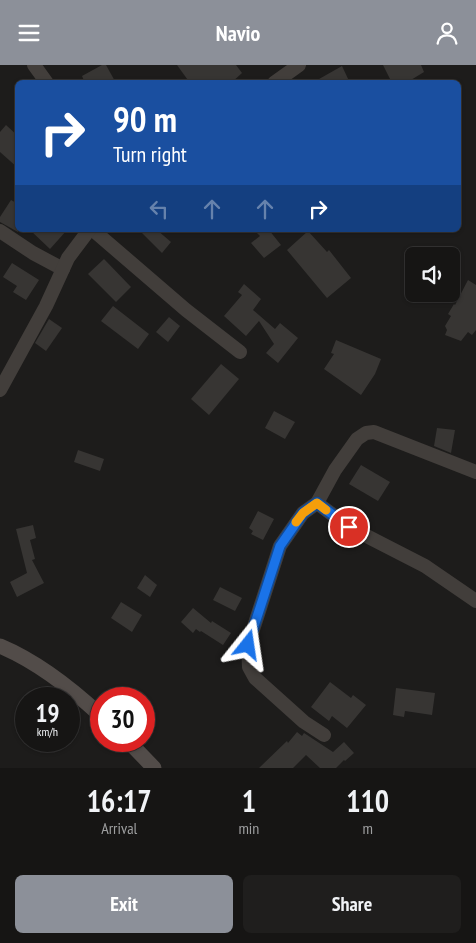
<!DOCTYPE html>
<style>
body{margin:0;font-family:"PT Sans Narrow",sans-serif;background:#1f1e1d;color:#f1f3f6;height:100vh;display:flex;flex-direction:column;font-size:19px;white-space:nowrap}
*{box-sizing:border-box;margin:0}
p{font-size:16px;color:#9e9fa0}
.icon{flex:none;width:28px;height:28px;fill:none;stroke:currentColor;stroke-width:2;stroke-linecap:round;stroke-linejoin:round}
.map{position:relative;height:703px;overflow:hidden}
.drawer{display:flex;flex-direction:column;background:#161514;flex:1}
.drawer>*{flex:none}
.banner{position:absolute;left:15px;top:15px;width:446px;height:152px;border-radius:8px;box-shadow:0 1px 4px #0004,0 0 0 1px #353434;background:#1a4fa0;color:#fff;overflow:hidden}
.tools{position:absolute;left:405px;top:182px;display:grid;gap:10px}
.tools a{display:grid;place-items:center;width:55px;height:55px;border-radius:8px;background:#161514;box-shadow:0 1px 4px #0004,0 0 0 1px #353434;font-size:25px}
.speed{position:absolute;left:15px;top:622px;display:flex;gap:10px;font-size:25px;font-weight:700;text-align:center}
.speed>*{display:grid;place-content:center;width:65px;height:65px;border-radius:50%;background:#161514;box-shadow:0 1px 4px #0004,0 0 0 1px #353434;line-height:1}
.speed small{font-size:12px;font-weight:400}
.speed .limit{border:8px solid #d22;background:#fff;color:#111}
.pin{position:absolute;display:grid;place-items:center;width:42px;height:42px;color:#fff;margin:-21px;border:2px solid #fff;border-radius:50%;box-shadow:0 1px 5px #0007}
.me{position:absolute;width:55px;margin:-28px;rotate:15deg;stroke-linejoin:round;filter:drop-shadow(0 0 4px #0008)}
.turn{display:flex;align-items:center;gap:18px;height:105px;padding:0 15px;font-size:22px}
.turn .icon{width:65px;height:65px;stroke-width:2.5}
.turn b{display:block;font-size:35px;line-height:42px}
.lanes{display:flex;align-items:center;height:48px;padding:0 15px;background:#0003;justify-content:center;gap:25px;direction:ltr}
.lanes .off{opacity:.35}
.eta{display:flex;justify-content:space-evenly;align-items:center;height:85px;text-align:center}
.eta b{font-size:30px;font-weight:700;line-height:35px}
.cta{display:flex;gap:10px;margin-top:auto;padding:10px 15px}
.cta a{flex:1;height:58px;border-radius:8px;background:#8c9099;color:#fff;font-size:20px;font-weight:700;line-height:58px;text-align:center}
.cta a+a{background:#1f1e1d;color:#f1f3f6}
header{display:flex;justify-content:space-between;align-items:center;height:65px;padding:0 15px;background:#8c9099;color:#fff;font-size:22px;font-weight:700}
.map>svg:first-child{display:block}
</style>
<header><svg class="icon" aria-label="menu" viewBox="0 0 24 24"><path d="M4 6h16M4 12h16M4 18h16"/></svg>Navio<svg class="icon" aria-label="person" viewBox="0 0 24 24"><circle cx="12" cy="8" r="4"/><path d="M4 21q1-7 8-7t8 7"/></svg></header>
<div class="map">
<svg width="476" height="703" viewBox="0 0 476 703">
<rect width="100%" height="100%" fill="#1d1c1b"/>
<g fill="#373533">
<path d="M102 0H106L116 18H85L82 11Z"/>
<path d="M177 0H236L242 8 231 18H190Z"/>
<path d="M383 0H421L424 7 406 18H392Z"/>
<path d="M342 1 350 18H312Z"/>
<path d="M6 60 18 71V103L0 87V67Z"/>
<path d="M11 135 18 139V167L0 157V152Z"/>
<path d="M30 165H67L50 184Z"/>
<path d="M139 165H157L171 177 162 188Z"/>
<path d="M254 165H269L281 180 264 193 251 178 260 171Z"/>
<path d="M308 166 327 187 329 185 351 213 327 233 287 185Z"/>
<path d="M104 194 131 222 116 237 88 209Z"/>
<path d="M12 198 39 215 26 235 13 227 17 221 3 212Z"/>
<path d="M468 215 476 220V265L472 270 468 267 461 276 445 270 447 265 445 261 451 251 448 249 454 239 455 240Z"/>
<path d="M244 219 261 234 253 245 275 264 280 258 298 273 278 298 266 288 274 279 259 256 246 271 224 251 242 230 238 227Z"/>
<path d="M113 241 149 269 138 284 101 256Z"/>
<path d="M169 252 180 261 168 277 156 267Z"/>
<path d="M49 254 62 263 46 286 35 278Z"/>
<path d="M336 275 381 294 375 309 361 330 324 304 334 289 331 288Z"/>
<path d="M221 299 239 314 209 350 191 334Z"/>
<path d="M274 346 295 357 285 374 265 363Z"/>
<path d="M437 363 455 365 451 388 434 381Z"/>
<path d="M78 385 104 394 100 406 74 397Z"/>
<path d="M361 400 390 417 378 436 349 419Z"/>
<path d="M258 446 274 454 263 475 251 469 253 466 249 463Z"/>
<path d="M33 460 36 473 30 475 35 494 32 495 44 518 17 532 10 517 27 508 16 464Z"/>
<path d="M145 510 157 520 150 532 137 523Z"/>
<path d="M220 522 242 533 235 546 213 535Z"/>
<path d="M121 537 142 550 132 567 111 553Z"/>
<path d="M193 543 211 558 212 556 231 568 223 580 201 566 200 567 196 564 193 568 181 557Z"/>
<path d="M330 617 351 633 353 630 366 640 347 663 332 651 329 656 311 642Z"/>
<path d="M396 623 435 628 432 650 405 646 404 652 393 650Z"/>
<path d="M297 667 302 671 304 668 333 687 344 677 354 688 345 696 344 695 336 703H320L306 690 293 703H259L287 676 288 678Z"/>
</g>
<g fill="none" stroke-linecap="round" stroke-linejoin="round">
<g stroke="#423e3b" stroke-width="14">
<path d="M34 0 47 18"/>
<path d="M274 18 299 0"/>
<path d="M93 165 186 245 240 287"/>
<path d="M0 166 33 188 63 204"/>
<path d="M0 325 46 241 68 193 89 165"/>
<path d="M317 438 349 462 425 501 476 536"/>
<path d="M324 670 304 657 255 613 249 602 248 580 280 481 303 448 317 438 335 405 357 374 366 368 374 367 476 407"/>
</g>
<g stroke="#524c49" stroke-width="15">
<path d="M0 581C38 597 71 623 101 651"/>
<path d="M128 676 154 703"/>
</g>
</g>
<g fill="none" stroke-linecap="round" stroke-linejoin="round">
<defs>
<path id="route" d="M248 580 280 481 303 448 317 438 349 462"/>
</defs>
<use href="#route" stroke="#114b97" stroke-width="12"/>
<use href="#route" stroke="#1a73e8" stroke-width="9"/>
<path stroke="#f59e0b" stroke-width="9" d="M296 457 303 448 317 438 326 445"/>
</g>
</svg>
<div class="tools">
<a><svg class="icon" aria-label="sound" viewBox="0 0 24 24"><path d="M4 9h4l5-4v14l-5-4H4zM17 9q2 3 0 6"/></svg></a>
</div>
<div class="speed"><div>19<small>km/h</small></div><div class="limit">30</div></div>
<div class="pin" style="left:349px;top:462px;background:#d93025"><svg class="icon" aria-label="arrive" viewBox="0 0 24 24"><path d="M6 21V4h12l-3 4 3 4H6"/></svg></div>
<svg class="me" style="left:248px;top:580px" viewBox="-20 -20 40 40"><path d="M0-17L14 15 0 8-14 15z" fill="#1a73e8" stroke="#fff" stroke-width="4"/></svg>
<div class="banner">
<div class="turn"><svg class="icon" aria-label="right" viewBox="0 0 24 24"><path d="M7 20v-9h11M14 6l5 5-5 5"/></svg><div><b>90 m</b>Turn right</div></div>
<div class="lanes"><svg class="icon off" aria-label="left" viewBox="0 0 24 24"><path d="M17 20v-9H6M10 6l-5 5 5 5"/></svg><svg class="icon off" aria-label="ahead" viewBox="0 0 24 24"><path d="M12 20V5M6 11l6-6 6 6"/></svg><svg class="icon off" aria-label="ahead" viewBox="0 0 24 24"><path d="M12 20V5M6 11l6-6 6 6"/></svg><svg class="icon" aria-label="right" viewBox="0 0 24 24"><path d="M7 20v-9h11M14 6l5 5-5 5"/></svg></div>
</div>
</div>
<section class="drawer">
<div class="eta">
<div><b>16:17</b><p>Arrival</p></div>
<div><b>1</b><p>min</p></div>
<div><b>110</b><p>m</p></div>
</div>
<div class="cta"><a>Exit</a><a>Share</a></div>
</section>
